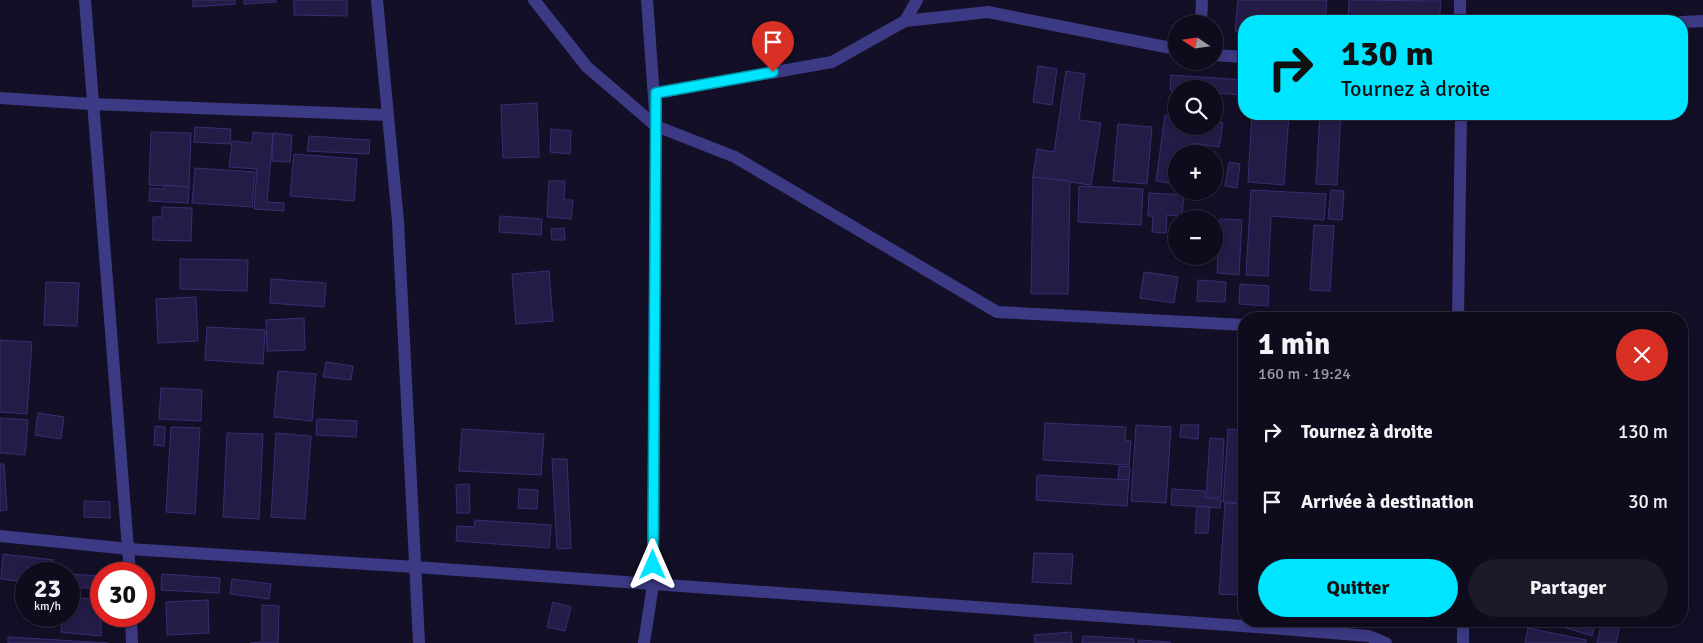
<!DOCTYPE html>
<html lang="fr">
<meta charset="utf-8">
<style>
body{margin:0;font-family:Signika,sans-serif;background:#1c1929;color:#f1f3f6;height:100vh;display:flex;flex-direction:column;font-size:19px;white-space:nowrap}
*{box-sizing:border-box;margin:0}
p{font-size:16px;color:#9b9ba3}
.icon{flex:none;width:28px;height:28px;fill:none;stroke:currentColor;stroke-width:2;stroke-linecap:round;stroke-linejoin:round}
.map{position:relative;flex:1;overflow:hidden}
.details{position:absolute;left:1238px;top:312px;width:450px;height:315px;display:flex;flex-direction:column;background:#0e0b1c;border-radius:20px;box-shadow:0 2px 8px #0003,0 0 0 1px #2e2b3b}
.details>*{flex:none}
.hud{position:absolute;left:1238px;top:15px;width:450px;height:105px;border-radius:20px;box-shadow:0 2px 8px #0003,0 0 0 1px #2e2b3b;background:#00e5ff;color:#111;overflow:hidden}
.needle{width:32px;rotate:283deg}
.controls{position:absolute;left:1168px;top:15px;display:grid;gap:10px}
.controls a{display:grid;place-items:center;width:55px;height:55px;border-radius:50%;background:#0e0b1c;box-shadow:0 2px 8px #0003,0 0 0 1px #2e2b3b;font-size:25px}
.speed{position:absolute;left:15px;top:562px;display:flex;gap:10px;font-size:25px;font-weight:700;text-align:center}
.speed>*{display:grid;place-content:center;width:65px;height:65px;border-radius:50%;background:#0e0b1c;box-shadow:0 2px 8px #0003,0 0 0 1px #2e2b3b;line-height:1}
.speed small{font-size:12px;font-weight:400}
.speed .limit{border:8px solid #d22;background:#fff;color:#111}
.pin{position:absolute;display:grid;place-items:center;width:42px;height:42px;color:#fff;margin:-51px -21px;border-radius:50% 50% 50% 0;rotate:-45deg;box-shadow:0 0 5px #0007}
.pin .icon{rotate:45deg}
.me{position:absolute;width:55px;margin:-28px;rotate:0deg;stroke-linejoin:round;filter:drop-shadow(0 0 4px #0008)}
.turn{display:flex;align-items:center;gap:18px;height:105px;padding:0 20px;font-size:22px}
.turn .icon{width:65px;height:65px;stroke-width:2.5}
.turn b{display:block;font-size:35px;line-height:42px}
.round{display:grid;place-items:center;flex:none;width:52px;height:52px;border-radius:26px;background:#1c1929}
.head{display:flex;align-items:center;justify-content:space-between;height:85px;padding:0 20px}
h1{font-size:30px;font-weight:700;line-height:38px}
.primary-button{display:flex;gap:10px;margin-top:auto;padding:10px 20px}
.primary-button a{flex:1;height:58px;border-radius:30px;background:#00e5ff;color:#111;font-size:20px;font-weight:700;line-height:58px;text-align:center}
.primary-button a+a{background:#1c1929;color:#f1f3f6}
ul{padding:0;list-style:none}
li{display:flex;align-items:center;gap:15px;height:70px;padding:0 20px}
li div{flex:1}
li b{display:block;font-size:19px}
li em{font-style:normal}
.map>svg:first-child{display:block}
</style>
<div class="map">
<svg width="1703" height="643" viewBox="0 0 1703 643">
<rect width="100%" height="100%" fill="#130f26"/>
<g fill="#241b47" stroke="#3b2d73">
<path d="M193 0H235V4L193 7Z"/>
<path d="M244 0H276V2L244 4Z"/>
<path d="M294 0H347V16L294 15Z"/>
<path d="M1238 0H1327L1325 21H1244V32L1235 31Z"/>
<path d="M1349 0 1441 1 1439 21H1348Z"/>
<path d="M1038 66 1057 69 1052 105 1033 102Z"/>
<path d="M1066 71 1085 74 1079 120 1101 123 1091 185 1033 177 1037 149 1054 152Z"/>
<path d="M1171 75 1244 80V95L1214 93V89L1170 90Z"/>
<path d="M537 103 539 157 503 158 501 105Z"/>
<path d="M1252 114H1289L1284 185 1248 182Z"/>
<path d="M1320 114H1341L1337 185 1316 184Z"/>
<path d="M1165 115 1176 116V126H1214V121L1223 123 1219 147 1192 143 1190 154H1176V184L1156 181Z"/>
<path d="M1118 124 1152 127 1147 184 1113 181Z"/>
<path d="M195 127 231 129 230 144 194 142Z"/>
<path d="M551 129 571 131 570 154 550 152Z"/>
<path d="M151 132 191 133 189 187 149 185Z"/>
<path d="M253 132 273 134 267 202 284 203V211L254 209 257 169 229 167 232 141 252 143Z"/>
<path d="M273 133 292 135 290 162 272 161Z"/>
<path d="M309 136 370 140 369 154 307 151Z"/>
<path d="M294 154 357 159 354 201 290 196Z"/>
<path d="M1229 162 1240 164 1237 188 1225 186Z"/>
<path d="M195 168 255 172 252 207 192 203Z"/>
<path d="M1033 177 1070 181 1068 294H1031Z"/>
<path d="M549 181H565L564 200H573L571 219 547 217Z"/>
<path d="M164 185 189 187 188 203 149 201 150 188 164 189Z"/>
<path d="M1079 186 1143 189 1141 225 1078 222Z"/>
<path d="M1251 190 1326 194 1324 220 1271 216 1268 276 1246 275Z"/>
<path d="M1331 190 1344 191 1342 220 1328 219Z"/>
<path d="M1149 193 1184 195 1182 216 1167 215 1166 233 1152 232 1153 216H1148Z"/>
<path d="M162 207 192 208 191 241 153 240V217H162Z"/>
<path d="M500 216 542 219 541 235 499 232Z"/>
<path d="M1220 219 1242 220 1239 275 1217 273Z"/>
<path d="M1314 225 1334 226 1330 291 1310 290Z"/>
<path d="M564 228 565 240H552L551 229Z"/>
<path d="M180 259 248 260 247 291 180 289Z"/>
<path d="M549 271 553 321 516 324 512 274Z"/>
<path d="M1144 272 1178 277 1174 303 1140 298Z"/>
<path d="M271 279 326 283 324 307 270 303Z"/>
<path d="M1198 280 1226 282 1225 302 1197 301Z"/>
<path d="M46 282 79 283 77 326 44 325Z"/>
<path d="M1240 284 1269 286 1268 306 1239 304Z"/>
<path d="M196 297 198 341 158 343 156 299Z"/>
<path d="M304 318 305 350 267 351 266 320Z"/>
<path d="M207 327 265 330 263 364 205 360Z"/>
<path d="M0 340 32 342 27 414 0 412Z"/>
<path d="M326 362 353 366 351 380 323 377Z"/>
<path d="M278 371 316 374 312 421 274 417Z"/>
<path d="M161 388 202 390 201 421 159 419Z"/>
<path d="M38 413 64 417 61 439 35 435Z"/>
<path d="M0 418 28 420 25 455 0 453Z"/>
<path d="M317 419 357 421 356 437 316 435Z"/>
<path d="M1045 423 1126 427 1125 440 1131 441 1129 465 1043 460Z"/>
<path d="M1136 425 1171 427 1166 503 1131 501Z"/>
<path d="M1181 425H1199L1198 439 1180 437Z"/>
<path d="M155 426 165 427 164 446 154 445Z"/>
<path d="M171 427 200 428 195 514 166 512Z"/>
<path d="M462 429 544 434 541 475 459 471Z"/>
<path d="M1228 429 1244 430V503L1223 502Z"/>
<path d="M227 433 263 434 259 519 223 517Z"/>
<path d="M276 433 311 436 305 519 271 517Z"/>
<path d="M1210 438 1224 439 1221 497H1206Z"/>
<path d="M552 459H567L571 548 557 549Z"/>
<path d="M0 464H4L7 510 0 511Z"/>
<path d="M1119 466 1130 467 1129 480H1118Z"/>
<path d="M1037 475 1129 480 1127 506 1036 500Z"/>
<path d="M469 484 470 513H457L456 485Z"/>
<path d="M519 489 538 490 537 509 518 508Z"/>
<path d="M1172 489 1205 491V498L1221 499 1220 508 1171 505Z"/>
<path d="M84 501 110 502V518L84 517Z"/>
<path d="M1225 503 1244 504 1238 595 1219 594Z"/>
<path d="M1197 506 1210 507 1208 533H1195Z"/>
<path d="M475 520 551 525 549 548 456 541 457 526 474 527Z"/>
<path d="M1034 553 1073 554 1071 584 1032 582Z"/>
<path d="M3 554 54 560 53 574H26V582L1 579Z"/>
<path d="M69 574 101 576V589L69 587Z"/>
<path d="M162 574 220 578 219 593 161 590Z"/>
<path d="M232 579 271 584 269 599 230 594Z"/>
<path d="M69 597 101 600V636L61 632 63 616H69Z"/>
<path d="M208 600 209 633 167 635 166 602Z"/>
<path d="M553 602 571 607 565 631 547 627Z"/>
<path d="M262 605 279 606 278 643H250L262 642Z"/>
<path d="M1544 621H1596L1592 636Z"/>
<path d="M1602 621H1621L1616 643H1597Z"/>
<path d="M1528 628 1586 640V643H1525Z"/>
<path d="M1071 632 1072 643H1035L1034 635Z"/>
<path d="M1083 636 1134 639V643H1082Z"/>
<path d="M8 637 108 643H8Z"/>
<path d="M1138 640 1170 642V643H1138Z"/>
</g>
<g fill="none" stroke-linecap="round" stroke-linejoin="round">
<g stroke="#3d3a85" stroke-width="12">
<path d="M85 0 130 574"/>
<path d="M377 0 398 221 419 643"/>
<path d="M534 0 587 67 656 126 735 157 997 312 1244 325"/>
<path d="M1460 0V21"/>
<path d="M905 21 917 0"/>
<path d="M1681 22 1703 21"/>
<path d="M1201 24 1202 0"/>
<path d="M1214 55 1244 57"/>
<path d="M656 93 832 62 905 21 988 12 1176 49"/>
<path d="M0 98 91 104 387 115"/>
<path d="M1458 319 1461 114"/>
<path d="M0 536 129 549 415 567 1270 628 1369 636 1386 643"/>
<path d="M131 616 132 643"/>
<path d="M1463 621V643"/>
<path d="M644 643 653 585 656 126 647 0"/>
</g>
</g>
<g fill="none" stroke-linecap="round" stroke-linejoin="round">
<defs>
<path id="route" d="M653 565 656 93 773 72"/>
</defs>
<use href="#route" stroke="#0095a6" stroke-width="12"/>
<use href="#route" stroke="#00e5ff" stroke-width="9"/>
</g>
</svg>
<div class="controls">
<a><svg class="needle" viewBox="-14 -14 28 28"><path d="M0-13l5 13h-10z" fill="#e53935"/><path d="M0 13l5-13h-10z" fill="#9b9ba3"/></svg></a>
<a><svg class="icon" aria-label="search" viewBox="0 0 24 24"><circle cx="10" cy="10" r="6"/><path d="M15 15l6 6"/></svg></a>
<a>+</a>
<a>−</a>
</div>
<div class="speed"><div>23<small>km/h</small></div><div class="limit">30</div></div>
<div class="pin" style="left:773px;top:72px;background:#d93025"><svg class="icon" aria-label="arrive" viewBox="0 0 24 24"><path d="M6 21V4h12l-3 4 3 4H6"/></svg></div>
<svg class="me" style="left:653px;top:565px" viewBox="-20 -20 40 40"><path d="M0-17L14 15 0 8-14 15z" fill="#00e5ff" stroke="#fff" stroke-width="4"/></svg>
<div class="hud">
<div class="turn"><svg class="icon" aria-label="right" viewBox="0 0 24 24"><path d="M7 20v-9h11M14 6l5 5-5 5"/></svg><div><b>130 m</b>Tournez à droite</div></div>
</div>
<section class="details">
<div class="head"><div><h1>1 min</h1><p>160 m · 19:24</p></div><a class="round" style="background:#d93025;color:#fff"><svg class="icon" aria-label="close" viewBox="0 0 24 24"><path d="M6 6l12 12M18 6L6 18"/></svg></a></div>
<ul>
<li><svg class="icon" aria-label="right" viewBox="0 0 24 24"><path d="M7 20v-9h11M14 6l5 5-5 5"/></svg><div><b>Tournez à droite</b></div><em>130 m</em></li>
<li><svg class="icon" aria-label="arrive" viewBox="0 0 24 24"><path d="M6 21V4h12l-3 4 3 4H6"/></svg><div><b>Arrivée à destination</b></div><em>30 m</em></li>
</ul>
<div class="primary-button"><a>Quitter</a><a>Partager</a></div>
</section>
</div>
